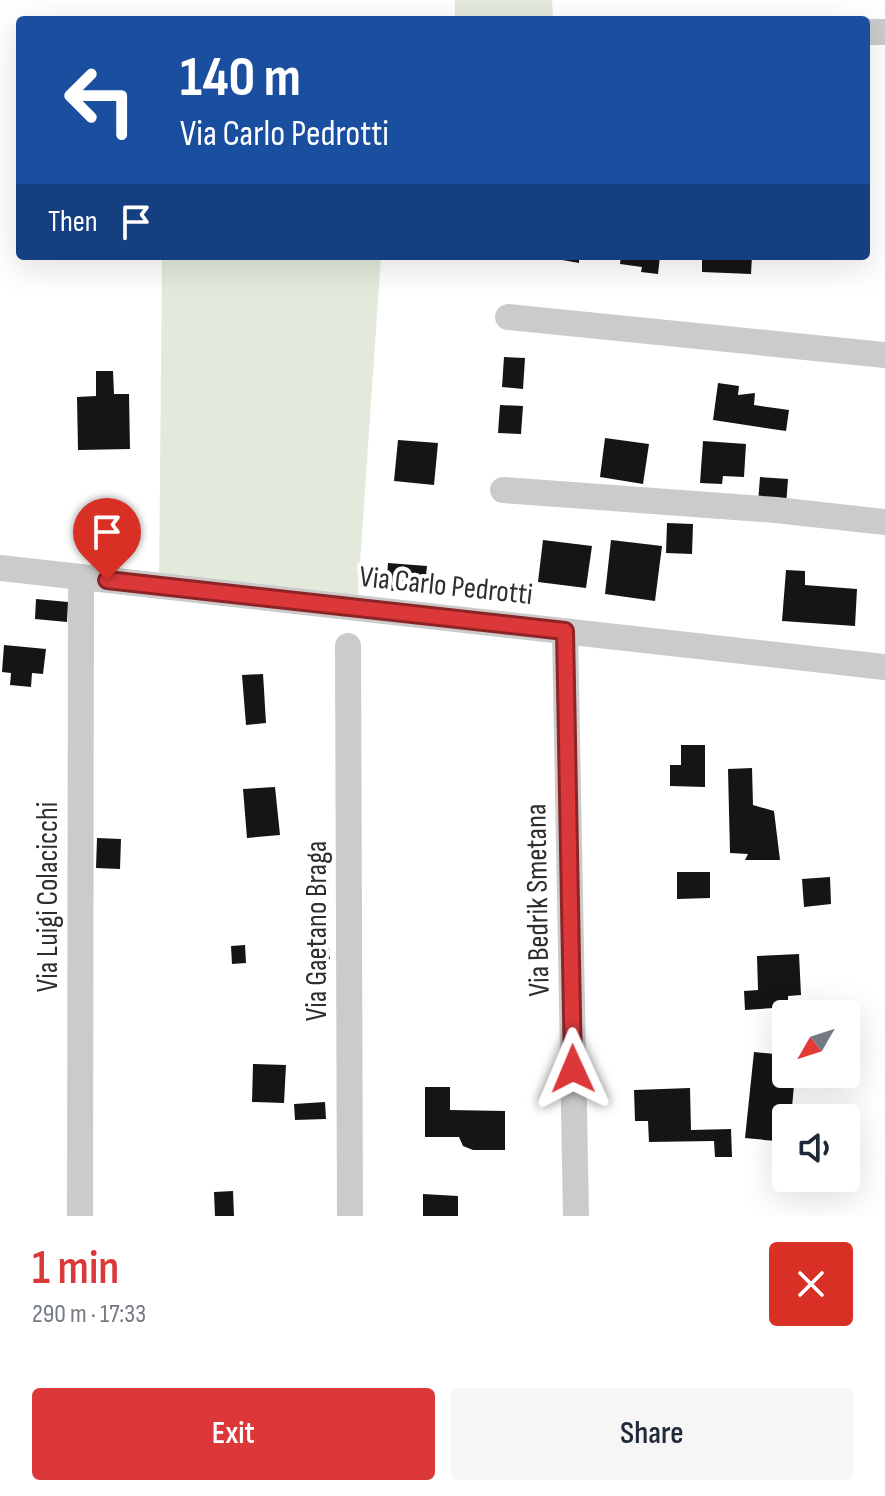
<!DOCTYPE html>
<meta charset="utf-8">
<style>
body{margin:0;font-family:"Sofia Sans Condensed",sans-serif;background:#f6f6f7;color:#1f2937;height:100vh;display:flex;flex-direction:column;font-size:30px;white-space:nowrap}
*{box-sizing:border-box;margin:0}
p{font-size:26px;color:#747a83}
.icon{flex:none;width:44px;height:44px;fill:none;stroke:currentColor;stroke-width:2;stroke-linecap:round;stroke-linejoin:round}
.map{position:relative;height:1216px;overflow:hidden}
.sheet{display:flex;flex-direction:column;background:#fff;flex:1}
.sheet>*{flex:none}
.hud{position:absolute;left:16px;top:16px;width:854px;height:244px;border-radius:8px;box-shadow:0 8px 32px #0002;background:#1a4fa0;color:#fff;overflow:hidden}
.needle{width:52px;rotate:231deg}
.controls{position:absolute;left:772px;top:1000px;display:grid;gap:16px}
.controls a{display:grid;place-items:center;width:88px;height:88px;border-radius:8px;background:#fff;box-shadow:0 8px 32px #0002;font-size:40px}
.pin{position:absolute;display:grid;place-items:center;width:68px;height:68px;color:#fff;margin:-82px -34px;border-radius:50% 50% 50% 0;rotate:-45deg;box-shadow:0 0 8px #0007}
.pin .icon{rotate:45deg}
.me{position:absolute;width:88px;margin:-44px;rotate:359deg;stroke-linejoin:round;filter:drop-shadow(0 0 6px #0008)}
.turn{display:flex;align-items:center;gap:28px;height:168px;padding:0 32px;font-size:36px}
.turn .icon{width:104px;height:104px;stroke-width:2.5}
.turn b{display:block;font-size:56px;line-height:68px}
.then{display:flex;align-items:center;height:76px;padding:0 32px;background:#0003;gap:16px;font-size:30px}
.round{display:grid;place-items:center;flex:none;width:84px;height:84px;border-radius:8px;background:#f6f6f7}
.summary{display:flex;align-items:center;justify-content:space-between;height:136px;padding:0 32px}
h1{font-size:48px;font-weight:600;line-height:60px;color:#dc383a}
.button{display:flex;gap:16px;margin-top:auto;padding:16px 32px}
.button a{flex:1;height:92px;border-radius:8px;background:#dc383a;color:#fff;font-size:32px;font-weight:600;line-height:92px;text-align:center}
.button a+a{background:#f6f6f7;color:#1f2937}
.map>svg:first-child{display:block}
</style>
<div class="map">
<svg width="885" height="1216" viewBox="0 0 885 1216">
<rect width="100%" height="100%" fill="#fff"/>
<g fill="#e3eadc">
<path d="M455 0H552L553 20H455Z"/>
<path d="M162 256H381L357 608 159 586Z"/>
</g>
<g fill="#151515">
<path d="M540 256H579V263Z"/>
<path d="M621 256H660L658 274 641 272 642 267 620 264Z"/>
<path d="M702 256H752L751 274 702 272Z"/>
<path d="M504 357 525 358 523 389 502 387Z"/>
<path d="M96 371H113L114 394H129L130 449 78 450 77 397 96 396Z"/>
<path d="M718 383 739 386 738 395 755 393 754 405 789 410 786 431 713 420Z"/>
<path d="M500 405 523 406 521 434 498 433Z"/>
<path d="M605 438 649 444 643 484 600 477Z"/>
<path d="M398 440 438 443 434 485 394 481Z"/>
<path d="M703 441 746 444 744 477 723 476 722 484 700 483Z"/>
<path d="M760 477 788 479 786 506 758 503Z"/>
<path d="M667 523 693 524 692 554 666 553Z"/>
<path d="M543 540 592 546 586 588 538 582Z"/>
<path d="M611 540 662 546 655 601 605 594Z"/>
<path d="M388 563 427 566 424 594 386 590Z"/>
<path d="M786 570 805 571V585L857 589 855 626 782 621Z"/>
<path d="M36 599 68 602 67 622 35 619Z"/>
<path d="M4 645 46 649 43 674 32 673 31 687 10 685 11 673 2 672Z"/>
<path d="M263 674 266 723 246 725 242 675Z"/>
<path d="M681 745H705V787L670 786V765H681Z"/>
<path d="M752 768 753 805 774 811 780 860H745L748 854 730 853 728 769Z"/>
<path d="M275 787 280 835 247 838 243 789Z"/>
<path d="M97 838 121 839 120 869 96 868Z"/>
<path d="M677 872H710V898L677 899Z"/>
<path d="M830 877 831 904 804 907 802 879Z"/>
<path d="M245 945 246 963 232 964 231 946Z"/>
<path d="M329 948 330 959 318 960 317 949Z"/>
<path d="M799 954 801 995 788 996V1007L745 1010 744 991 758 990 757 956Z"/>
<path d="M754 1052 786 1055V1074H801L800 1085H794L791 1118H786V1142L745 1138Z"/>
<path d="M253 1064 286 1065 284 1103 252 1102Z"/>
<path d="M425 1087H450V1110L505 1111V1150H473L463 1146 459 1137H425Z"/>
<path d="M690 1088 691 1130 731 1129 732 1157H715L714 1141 649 1142 648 1121H635L634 1090Z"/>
<path d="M325 1102 326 1119 295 1120 294 1104Z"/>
<path d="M233 1191 234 1216H215L214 1192Z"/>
<path d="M423 1194 458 1196V1216H423Z"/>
</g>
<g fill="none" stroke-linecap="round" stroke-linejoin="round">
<g stroke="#cbcbcb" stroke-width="26">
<path d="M866 32H885"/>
<path d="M508 317 885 355"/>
<path d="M503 490 776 510 885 522"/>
<path d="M0 568 885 667"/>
<path d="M565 631 576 1216"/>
<path d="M348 646 350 1216"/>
<path d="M80 1216 81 577"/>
</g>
</g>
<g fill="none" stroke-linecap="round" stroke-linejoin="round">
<defs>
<path id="route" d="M107 580 565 631 573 1069"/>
</defs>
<use href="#route" stroke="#8f2426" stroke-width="20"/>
<use href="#route" stroke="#dc383a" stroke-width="14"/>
</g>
<g text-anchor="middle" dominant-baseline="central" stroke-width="8" stroke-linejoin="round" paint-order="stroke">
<g font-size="30" fill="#2e2e2e" stroke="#fff">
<text transform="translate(446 586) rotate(6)">Via Carlo Pedrotti</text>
<text transform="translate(48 897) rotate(-90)">Via Luigi Colacicchi</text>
<text transform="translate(538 900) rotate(-91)">Via Bedrik Smetana</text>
<text transform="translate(317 931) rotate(-90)">Via Gaetano Braga</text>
</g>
</g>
</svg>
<div class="controls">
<a><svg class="needle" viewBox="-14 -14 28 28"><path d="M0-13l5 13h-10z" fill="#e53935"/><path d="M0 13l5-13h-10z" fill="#747a83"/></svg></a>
<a><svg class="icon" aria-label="sound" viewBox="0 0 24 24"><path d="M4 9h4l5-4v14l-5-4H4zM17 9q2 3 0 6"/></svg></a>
</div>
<div class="pin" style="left:107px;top:580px;background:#d93025"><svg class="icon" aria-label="arrive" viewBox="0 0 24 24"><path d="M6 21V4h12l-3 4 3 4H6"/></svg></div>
<svg class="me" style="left:573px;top:1069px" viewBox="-20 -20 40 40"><path d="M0-17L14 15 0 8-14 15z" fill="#dc383a" stroke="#fff" stroke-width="4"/></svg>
<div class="hud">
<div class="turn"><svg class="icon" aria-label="left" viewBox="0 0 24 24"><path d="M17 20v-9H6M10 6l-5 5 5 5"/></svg><div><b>140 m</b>Via Carlo Pedrotti</div></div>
<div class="then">Then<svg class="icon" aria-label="arrive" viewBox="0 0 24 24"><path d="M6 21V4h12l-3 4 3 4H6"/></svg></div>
</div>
</div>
<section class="sheet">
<div class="summary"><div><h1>1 min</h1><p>290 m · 17:33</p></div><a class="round" style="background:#d93025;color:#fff"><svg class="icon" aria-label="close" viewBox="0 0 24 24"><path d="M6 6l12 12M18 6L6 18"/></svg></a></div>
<div class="button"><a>Exit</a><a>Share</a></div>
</section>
